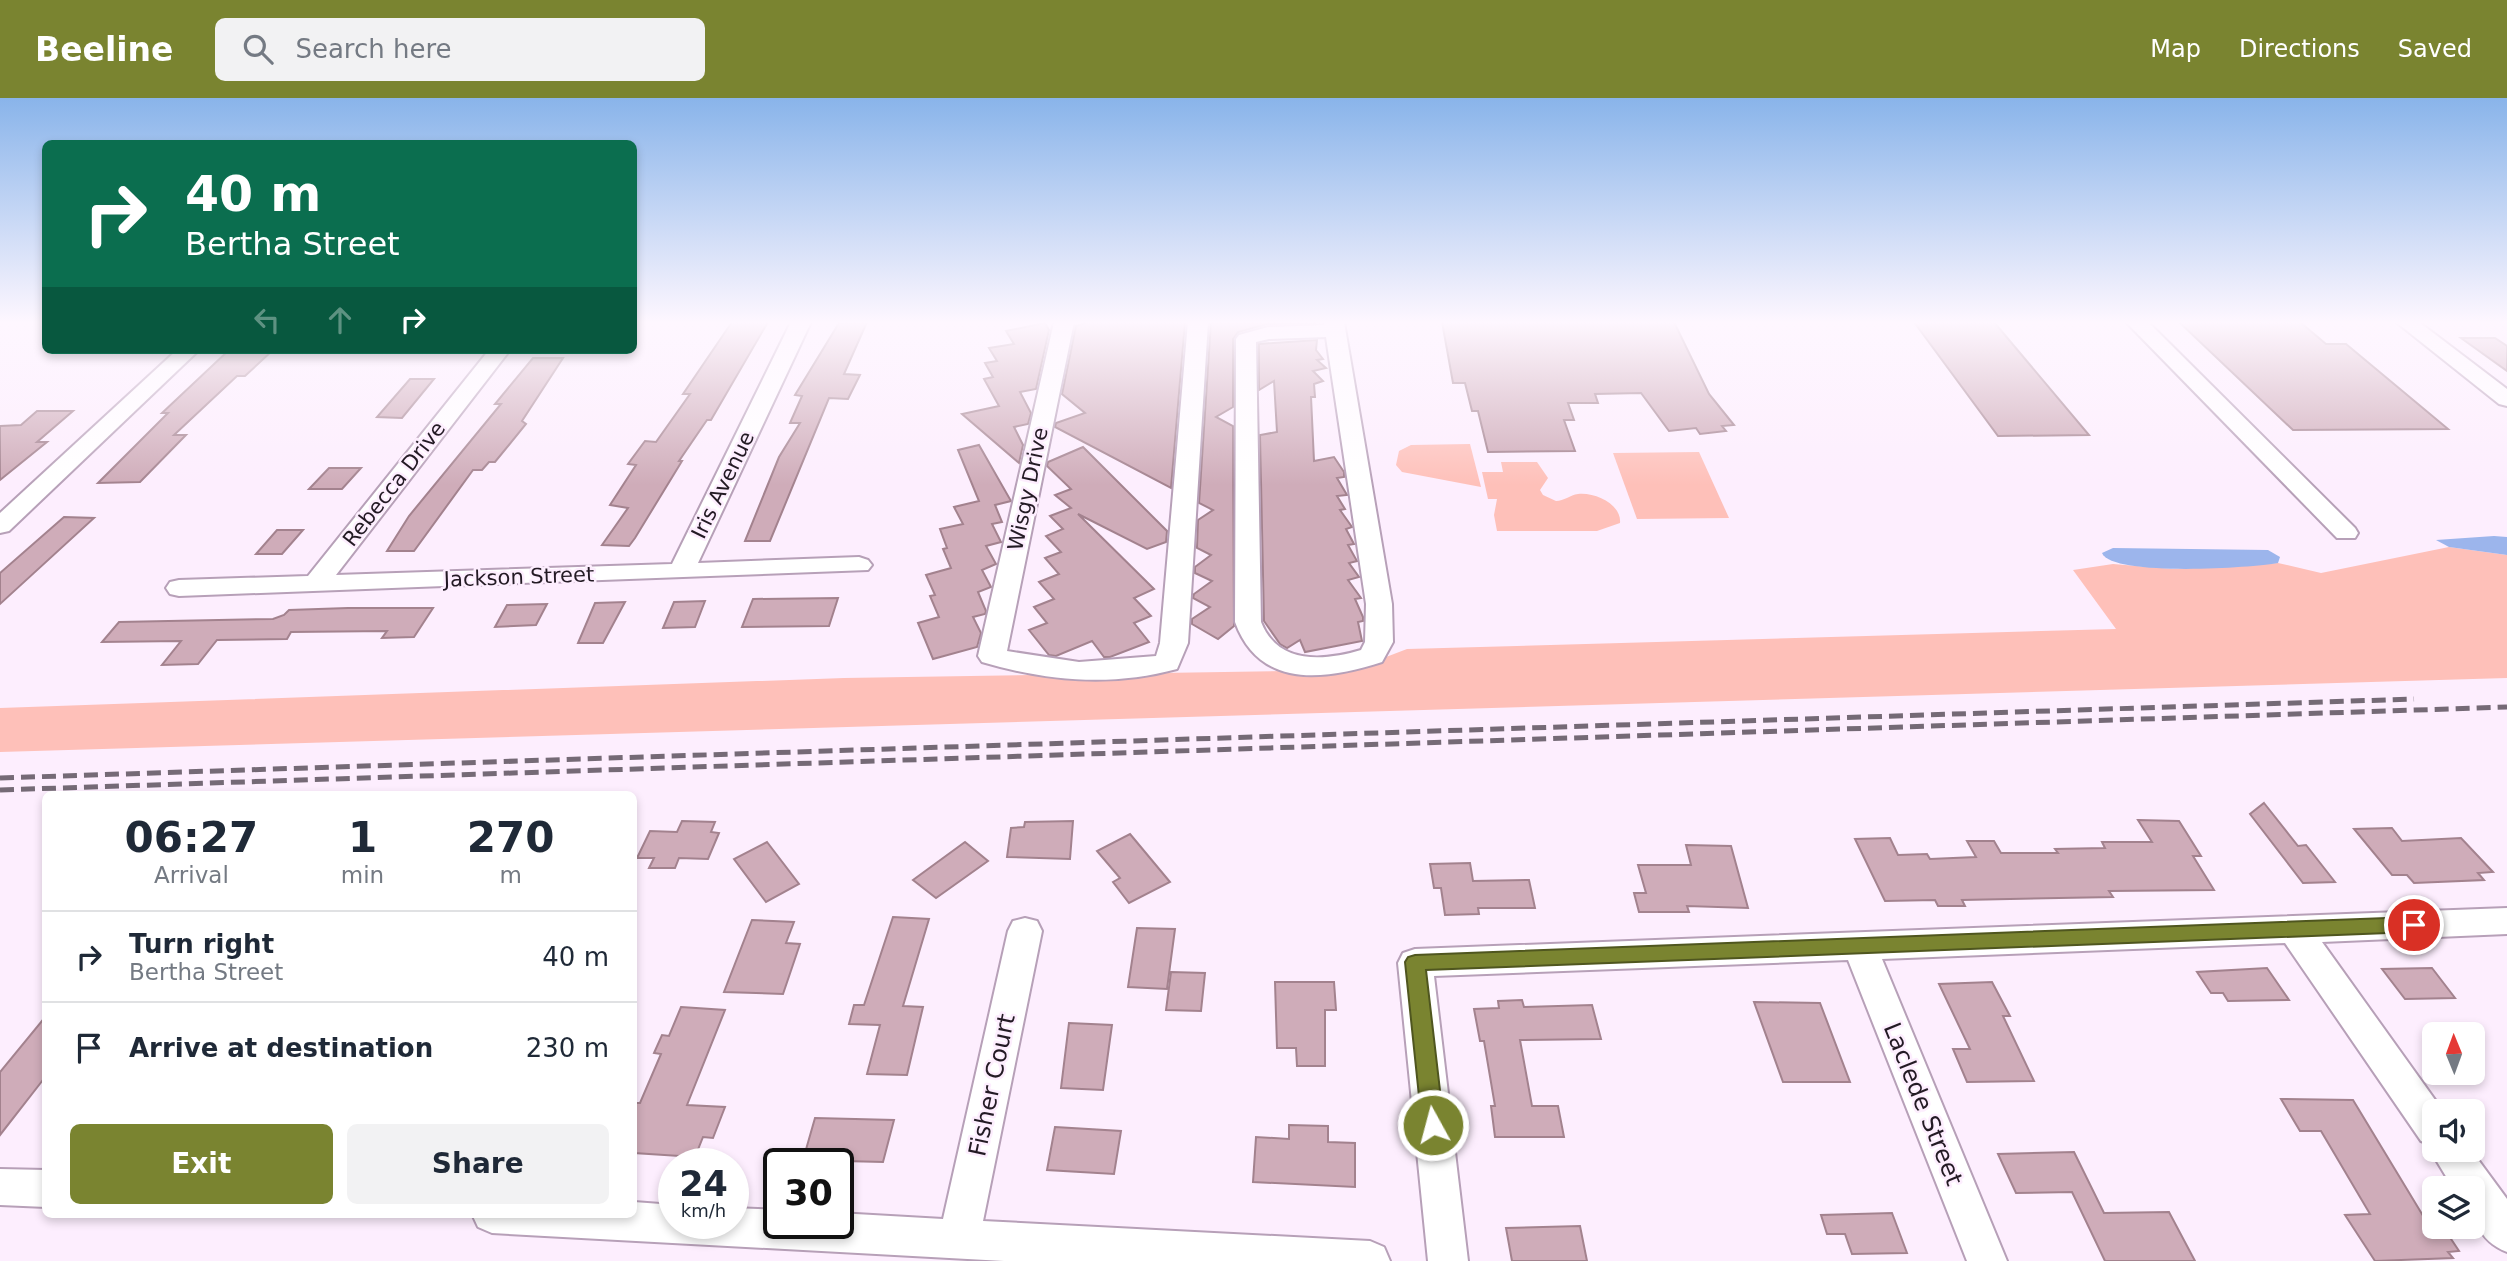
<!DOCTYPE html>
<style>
body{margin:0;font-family:"DejaVu Sans",sans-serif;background:#f2f2f3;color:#1f2937;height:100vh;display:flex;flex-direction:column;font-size:26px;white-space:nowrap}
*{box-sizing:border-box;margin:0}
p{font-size:23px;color:#747a83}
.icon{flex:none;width:38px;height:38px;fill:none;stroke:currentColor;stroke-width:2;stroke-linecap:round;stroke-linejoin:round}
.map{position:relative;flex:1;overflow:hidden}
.side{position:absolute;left:42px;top:693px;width:595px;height:427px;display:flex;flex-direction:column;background:#fff;border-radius:10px;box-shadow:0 4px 10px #0003}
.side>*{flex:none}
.top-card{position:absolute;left:42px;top:42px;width:595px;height:214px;border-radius:10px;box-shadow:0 4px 10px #0003;background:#0b6e4f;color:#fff;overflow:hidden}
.needle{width:46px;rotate:359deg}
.fabs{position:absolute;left:2422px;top:924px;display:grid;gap:14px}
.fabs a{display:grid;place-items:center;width:63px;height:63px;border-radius:10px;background:#fff;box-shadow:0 4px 10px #0003;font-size:35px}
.speed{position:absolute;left:658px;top:1050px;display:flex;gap:14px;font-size:35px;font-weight:700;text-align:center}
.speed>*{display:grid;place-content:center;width:91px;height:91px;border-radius:50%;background:#fff;box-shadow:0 4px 10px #0003;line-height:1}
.speed small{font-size:18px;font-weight:400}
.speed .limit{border:4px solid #111;border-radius:10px;background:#fff;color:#111}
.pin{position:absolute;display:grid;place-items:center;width:60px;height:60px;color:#fff;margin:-30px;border:4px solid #fff;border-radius:50%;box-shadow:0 2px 7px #0007}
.me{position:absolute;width:77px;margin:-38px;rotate:353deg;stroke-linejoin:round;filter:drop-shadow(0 0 5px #0008)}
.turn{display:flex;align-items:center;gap:24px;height:147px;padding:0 28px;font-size:32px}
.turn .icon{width:91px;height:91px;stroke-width:2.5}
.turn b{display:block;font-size:49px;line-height:60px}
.lanes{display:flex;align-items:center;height:66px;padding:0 28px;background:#0003;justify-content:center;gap:35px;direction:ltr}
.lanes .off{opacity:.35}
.eta{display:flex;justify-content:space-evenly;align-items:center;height:119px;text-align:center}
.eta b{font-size:42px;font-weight:800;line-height:49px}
.cta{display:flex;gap:14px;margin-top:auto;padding:14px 28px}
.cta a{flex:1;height:80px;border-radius:10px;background:#7a8430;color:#fff;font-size:28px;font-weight:800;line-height:80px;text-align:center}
.cta a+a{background:#f2f2f3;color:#1f2937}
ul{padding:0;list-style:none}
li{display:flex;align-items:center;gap:21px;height:91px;padding:0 28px;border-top:2px solid #e0e1e3}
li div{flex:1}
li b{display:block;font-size:26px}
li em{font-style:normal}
header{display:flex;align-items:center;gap:42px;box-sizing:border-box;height:98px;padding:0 35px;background:#7a8430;color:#fff}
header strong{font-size:33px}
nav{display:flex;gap:38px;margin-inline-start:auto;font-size:24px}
.search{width:490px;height:63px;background:#f2f2f3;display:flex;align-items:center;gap:18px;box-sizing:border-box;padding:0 24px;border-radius:10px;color:#747a83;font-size:26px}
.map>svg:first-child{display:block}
</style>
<header>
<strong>Beeline</strong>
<div class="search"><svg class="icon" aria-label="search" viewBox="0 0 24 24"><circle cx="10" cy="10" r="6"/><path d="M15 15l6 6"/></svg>Search here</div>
<nav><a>Map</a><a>Directions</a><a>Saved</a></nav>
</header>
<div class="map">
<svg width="2507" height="1163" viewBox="0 0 2507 1163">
<rect width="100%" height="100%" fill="#fdeefe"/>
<g fill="#fec0b9">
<path d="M1470 346 1481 389 1402 374 1396 367 1399 353 1411 347Z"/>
<path d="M1699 354 1729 420 1637 421 1613 355Z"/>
<path d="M1501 364H1537L1548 380 1540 392 1543 397 1556 403C1564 403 1570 397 1578 396 1596 394 1622 407 1620 425L1597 433H1497L1494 417 1497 401H1488L1482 374H1503Z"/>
<path d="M2449 449 2507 457V580L0 654V610L844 580 1352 572 1407 551 2116 531 2073 472 2113 466 2173 471 2278 465 2321 475Z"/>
</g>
<g fill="#9cb5ec">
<path d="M2494 438 2507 439V457L2449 449 2436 442Z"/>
<path d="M2113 450 2268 452 2280 459 2278 465C2251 470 2112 479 2102 455Z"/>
</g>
<g fill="#cfacb9" stroke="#a3828e" stroke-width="2">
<path d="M732 224H768L711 322H707L679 363H682L635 440 629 448 602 447 628 410 610 407 636 367 628 366 645 343 656 344 690 296H683Z"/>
<path d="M867 224 844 276 860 277 848 301 829 300 770 443H745L779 359 800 325H790L802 298 795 297 839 225Z"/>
<path d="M1088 224H1185L1171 390 1055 329 1056 325 1085 315 1062 296 1076 228Z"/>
<path d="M1211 224 1315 225 1267 226 1238 234 1233 241V309L1216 319 1233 328 1234 528 1218 541 1192 526V521L1210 509 1193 500 1194 496 1212 483 1195 475V469L1211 457 1197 450 1198 422 1213 412 1199 405Z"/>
<path d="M1442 224H1674L1709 296 1734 327 1722 328 1726 333 1700 336 1696 330 1669 333 1641 295 1595 296 1598 305H1568L1574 322H1564L1575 353 1488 354 1478 313H1472L1465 285H1453Z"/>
<path d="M1914 224H1994L2089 337 1998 338Z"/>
<path d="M2179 224H2300L2326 246H2346L2448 331 2293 332Z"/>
<path d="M1045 225 1049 232 1036 291 1020 294 1031 315 1028 326 1014 329 1023 347 1019 365 962 316 999 308 984 281 993 279 985 265 997 263 989 250 1014 246 1006 233Z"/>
<path d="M2461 240H2495L2507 248V273Z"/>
<path d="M1317 242 1316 252 1323 261 1317 262 1326 270 1313 273 1323 283 1314 286 1315 299H1311L1314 363 1334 359 1344 374V379L1337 380 1347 397 1337 398 1345 411 1340 412 1352 429 1346 431 1354 446 1348 447 1357 463 1349 465 1359 479 1348 482 1361 500 1355 501 1363 519V523L1358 524 1362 543 1305 554 1300 542 1287 550 1280 546 1264 523 1260 337 1277 334 1274 283 1259 292V246Z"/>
<path d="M229 252H273L245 278H237L174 337H186L140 384 98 385 168 315H162Z"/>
<path d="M533 260H563L522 323 526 326 495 364H489L482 372H473L414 453H387L409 418 501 306H495Z"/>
<path d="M410 281H434L402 320 377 319Z"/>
<path d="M37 313H73L37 344H47L0 382V328L21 327Z"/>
<path d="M979 347 1011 403 995 407 1002 424 992 426 1001 444 986 448 996 466 982 472 991 489 978 494 986 513 985 516 973 519 981 535 977 549 933 561 918 525 939 519 930 498 935 497 926 477 951 470 943 451 947 450 940 431 963 426 954 409 979 403 958 352Z"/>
<path d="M1083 349 1167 433 1166 444 1147 451 1078 416 1154 491 1134 500 1151 518 1134 525 1149 544 1110 559H1104L1092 543 1056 558 1049 557 1029 532 1047 525 1034 509 1054 501 1039 484 1059 476 1045 460 1061 454 1046 438 1063 431 1050 418 1071 410 1055 397 1071 391 1047 368 1048 364Z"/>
<path d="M329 370H361L342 391H309Z"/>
<path d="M64 419 94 420 0 506V475Z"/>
<path d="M277 432H303L282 456H256Z"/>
<path d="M838 500 829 528 742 529 753 501Z"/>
<path d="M705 503 695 529 663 530 674 504Z"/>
<path d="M625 504 603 545H578L595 505Z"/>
<path d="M547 506 536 527 495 529 507 507Z"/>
<path d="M348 510H433L414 539 382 540 387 533 291 534 287 541 217 542 198 566 162 567 181 543 102 544 119 524 273 521 284 517 289 512Z"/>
<path d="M2264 705 2298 748 2306 747 2335 784 2303 785 2250 716Z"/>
<path d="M2138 722 2179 723 2201 758H2193L2214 792 2109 793 2113 799 1962 802 1965 808H1938L1935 802 1885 803 1855 741 1890 740 1898 757 1927 756 1930 761 1976 759 1967 743H1994L2001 755H2058L2055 751 2105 750 2102 744H2152Z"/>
<path d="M682 723 715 724 711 734 719 735 708 761 679 760 675 770H649L654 760H637L650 733 677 734Z"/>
<path d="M1073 723 1070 761 1007 759 1011 730 1024 729 1025 724Z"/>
<path d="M2392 730 2402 743 2461 740 2493 774 2478 775 2484 782 2414 785 2407 777H2392L2354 731Z"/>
<path d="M1130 736 1170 784 1129 805 1113 784 1120 780 1097 753Z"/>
<path d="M767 744 799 786 766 804 734 761Z"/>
<path d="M965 744 988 763 936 800 913 782Z"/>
<path d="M1686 747 1731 748 1748 810 1687 808 1689 814H1639L1634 795H1646L1638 767H1691Z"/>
<path d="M1470 765 1473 783 1529 782 1535 810H1478L1479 816 1445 817 1441 790H1434L1430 766Z"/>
<path d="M893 819 929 821 903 908 923 909 907 977 867 976 880 927 849 926 854 907H864Z"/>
<path d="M752 822 794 824 786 845 800 846 783 896 724 894Z"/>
<path d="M1137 830 1175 831 1167 891 1128 889Z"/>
<path d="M2267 870 2289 902 2228 903 2223 895H2211L2197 874Z"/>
<path d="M2432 870 2455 900 2405 901 2382 871Z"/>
<path d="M1171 874 1205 875 1201 913 1166 912Z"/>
<path d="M1275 884H1334L1336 912H1325V968H1297L1296 950H1277Z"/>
<path d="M1992 884 2010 918H2003L2034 983 1967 984 1953 951H1970L1939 886Z"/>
<path d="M1522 902 1524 909 1592 907 1601 941 1520 942 1532 1008H1558L1564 1039H1495L1491 1008H1495L1484 943H1480L1474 911 1499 910 1498 903Z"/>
<path d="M1754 904 1820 905 1850 984H1783Z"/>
<path d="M681 909 725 912 687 1007 725 1009 713 1040 703 1039 695 1059 634 1055V1005H640L661 956 654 955 662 937 669 938Z"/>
<path d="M46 918V978L0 1037V974Z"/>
<path d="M1069 925 1112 927 1103 992 1061 990Z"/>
<path d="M2281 1001 2353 1002 2425 1121H2434V1129H2443L2459 1153 2448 1154 2453 1160 2375 1163 2345 1117 2370 1116 2321 1033H2300Z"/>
<path d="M815 1020 894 1022 883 1064 803 1062Z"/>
<path d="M1289 1027 1328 1028V1044L1355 1045V1089L1253 1084 1256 1039 1289 1041Z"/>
<path d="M1055 1029 1121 1033 1114 1076 1047 1072Z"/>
<path d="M2074 1054 2104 1115 2169 1114 2195 1163H2105L2072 1094 2016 1095 1998 1056Z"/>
<path d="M1892 1115 1907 1155 1852 1156 1845 1136H1827L1821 1117Z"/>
<path d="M1580 1128 1587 1163H1512L1506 1130Z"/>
</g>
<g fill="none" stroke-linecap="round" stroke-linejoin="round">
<defs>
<g id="street">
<path d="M791 224H811L698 465 859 459 868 462 872 467 868 472 179 498 170 496 166 490 170 484 179 482 308 478 489 252H510L336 477 672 466Z"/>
<path d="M1054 224H1074L1007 553 1079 564 1156 558 1160 545 1188 224H1208L1188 545 1177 571C1111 589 1047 583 982 564L978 558Z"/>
<path d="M1324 224H1344L1392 506 1393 544 1382 564C1325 582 1260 592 1235 524L1236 241 1239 237 1268 229 1324 227ZM1326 239 1366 506 1365 544 1361 552C1324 563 1278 567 1261 524L1256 244 1269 241Z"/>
<path d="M2126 224H2148L2355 430 2358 435 2355 440H2337Z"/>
<path d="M2396 224H2419L2507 291V308L2499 306Z"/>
<path d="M177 252H199L9 433 0 435V415Z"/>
<path d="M2507 810V836L2322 844 2443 1013H2434V1052H2471L2507 1101V1154C2477 1142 2473 1120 2473 1090H2453L2430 1052 2432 1047 2421 1043 2285 845 1882 861 2007 1163H1967L1848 862 1434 878 1468 1163H1428L1398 865 1403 855 1415 851Z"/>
<path d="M1025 820 1037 823 1042 833 983 1123 1370 1143 1384 1149 1390 1163H1004L492 1135 478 1129 472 1116H634V1104L674 1107V1125H733V1110L779 1112V1125H838V1115L943 1121 1008 833 1013 823Z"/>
<path d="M0 1071 46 1072V1109L0 1107Z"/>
</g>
</defs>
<use href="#street" stroke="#b7a0b8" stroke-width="4"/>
<use href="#street" fill="#fff" fill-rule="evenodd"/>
<g stroke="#756a76" stroke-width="5" stroke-dasharray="14 7" stroke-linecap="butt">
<path d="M0 680 2414 601"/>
<path d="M0 692 2507 609"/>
</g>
</g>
<linearGradient id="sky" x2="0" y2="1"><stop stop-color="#89b4ea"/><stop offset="0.58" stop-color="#fef7ff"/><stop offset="1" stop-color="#fef7ff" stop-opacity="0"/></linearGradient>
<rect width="2507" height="387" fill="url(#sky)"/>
<path fill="#7a8430" stroke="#4f561f" stroke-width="2" d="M2414 819 2420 821 2423 827 2420 832 2414 834 1426 872 1444 1027 1441 1034 1433 1037 1425 1034 1422 1027 1405 864 1408 859 1415 857Z"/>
<g text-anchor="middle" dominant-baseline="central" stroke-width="5" stroke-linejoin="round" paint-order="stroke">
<g font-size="21" fill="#231a24" stroke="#fdeefe">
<text transform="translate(394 386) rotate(-52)">Rebecca Drive</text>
<text transform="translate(723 387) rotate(-64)">Iris Avenue</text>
<text transform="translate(1028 391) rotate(-78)">Wisgy Drive</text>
<text transform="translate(519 479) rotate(-2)">Jackson Street</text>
</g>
<g font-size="24" fill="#231a24" stroke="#fdeefe">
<text transform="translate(992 987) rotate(-78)">Fisher Court</text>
<text transform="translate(1923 1006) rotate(68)">Laclede Street</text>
</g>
</g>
</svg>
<div class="fabs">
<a><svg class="needle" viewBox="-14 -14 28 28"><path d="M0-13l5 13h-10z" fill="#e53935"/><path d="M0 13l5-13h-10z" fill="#747a83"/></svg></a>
<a><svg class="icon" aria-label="sound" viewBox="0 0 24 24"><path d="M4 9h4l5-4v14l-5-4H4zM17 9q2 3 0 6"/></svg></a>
<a><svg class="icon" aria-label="layers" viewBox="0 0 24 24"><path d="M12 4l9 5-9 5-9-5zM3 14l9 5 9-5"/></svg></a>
</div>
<div class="speed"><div>24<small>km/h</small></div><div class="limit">30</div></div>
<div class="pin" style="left:2414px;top:827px;background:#d93025"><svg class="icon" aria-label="arrive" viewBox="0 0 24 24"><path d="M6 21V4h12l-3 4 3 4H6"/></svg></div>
<svg class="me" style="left:1433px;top:1027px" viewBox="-20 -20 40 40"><circle r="17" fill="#7a8430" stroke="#fff" stroke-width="3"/><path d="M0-11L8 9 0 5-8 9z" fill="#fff"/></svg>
<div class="top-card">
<div class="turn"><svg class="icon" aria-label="right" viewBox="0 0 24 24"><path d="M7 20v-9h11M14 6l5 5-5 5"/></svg><div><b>40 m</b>Bertha Street</div></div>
<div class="lanes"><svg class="icon off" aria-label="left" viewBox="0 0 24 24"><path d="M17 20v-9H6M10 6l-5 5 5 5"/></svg><svg class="icon off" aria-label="ahead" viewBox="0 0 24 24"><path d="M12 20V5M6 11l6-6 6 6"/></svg><svg class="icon" aria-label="right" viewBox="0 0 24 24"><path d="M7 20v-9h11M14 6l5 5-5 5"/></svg></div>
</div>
<section class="side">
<div class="eta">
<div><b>06:27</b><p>Arrival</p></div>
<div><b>1</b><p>min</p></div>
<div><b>270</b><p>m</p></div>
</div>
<ul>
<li><svg class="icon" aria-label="right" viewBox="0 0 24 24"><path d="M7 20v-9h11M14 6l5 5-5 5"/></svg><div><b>Turn right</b><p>Bertha Street</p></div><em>40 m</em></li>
<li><svg class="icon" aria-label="arrive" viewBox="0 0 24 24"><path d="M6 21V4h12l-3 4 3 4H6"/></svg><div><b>Arrive at destination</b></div><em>230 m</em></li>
</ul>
<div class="cta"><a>Exit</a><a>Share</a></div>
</section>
</div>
